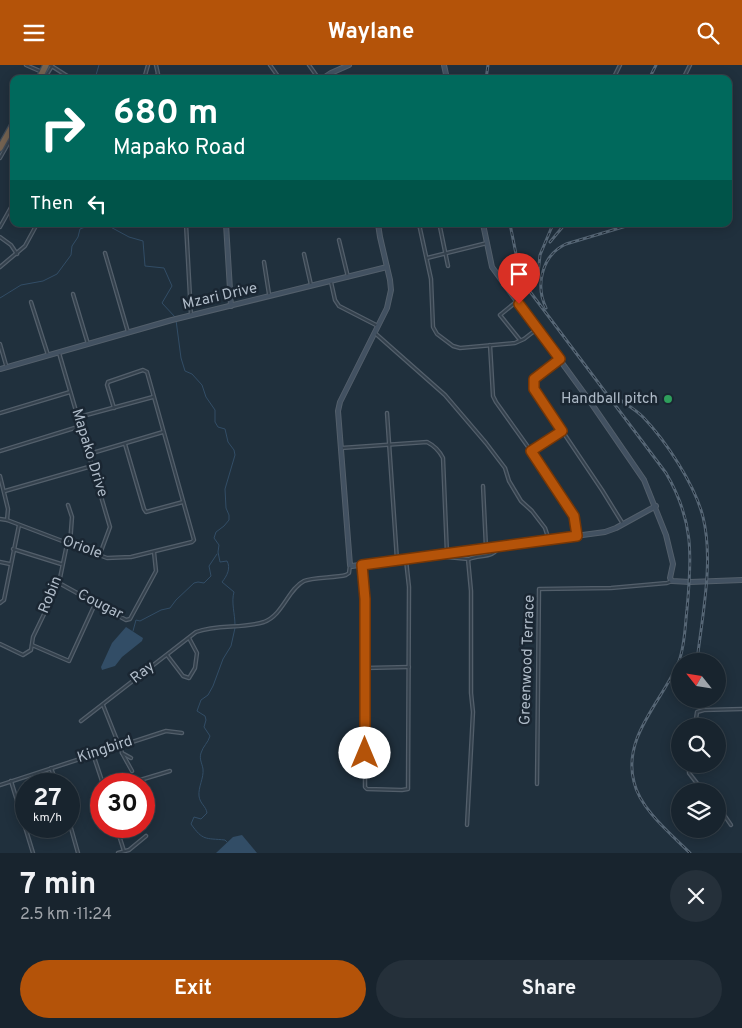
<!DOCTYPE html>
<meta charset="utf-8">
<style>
body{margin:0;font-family:Overpass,sans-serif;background:#25303a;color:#f1f3f6;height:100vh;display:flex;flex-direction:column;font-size:19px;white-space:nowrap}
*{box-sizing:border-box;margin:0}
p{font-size:16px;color:#9fa4aa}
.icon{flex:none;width:28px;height:28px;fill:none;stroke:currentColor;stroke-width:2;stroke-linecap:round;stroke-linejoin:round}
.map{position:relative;height:788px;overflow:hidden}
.drawer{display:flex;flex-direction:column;background:#18242e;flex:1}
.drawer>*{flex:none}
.guide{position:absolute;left:10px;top:10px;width:722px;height:152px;border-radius:10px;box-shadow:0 2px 12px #0003,0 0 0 1px #36414a;background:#00695c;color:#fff;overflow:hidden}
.needle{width:32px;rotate:300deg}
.buttons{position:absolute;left:671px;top:588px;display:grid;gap:10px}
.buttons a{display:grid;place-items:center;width:55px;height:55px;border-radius:50%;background:#18242e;box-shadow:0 2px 12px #0003,0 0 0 1px #36414a;font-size:25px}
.speed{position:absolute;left:15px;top:708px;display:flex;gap:10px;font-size:25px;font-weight:700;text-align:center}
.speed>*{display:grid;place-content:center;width:65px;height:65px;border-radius:50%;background:#18242e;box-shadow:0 2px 12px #0003,0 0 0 1px #36414a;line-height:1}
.speed small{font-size:12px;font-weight:400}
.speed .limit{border:8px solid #d22;background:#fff;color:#111}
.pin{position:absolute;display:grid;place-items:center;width:42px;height:42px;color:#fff;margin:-51px -21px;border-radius:50% 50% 50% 0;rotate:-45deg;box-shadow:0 0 5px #0007}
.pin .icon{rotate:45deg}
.me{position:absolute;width:55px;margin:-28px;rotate:0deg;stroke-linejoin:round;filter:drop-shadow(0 0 4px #0008)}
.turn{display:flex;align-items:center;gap:18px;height:105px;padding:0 20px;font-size:22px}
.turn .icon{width:65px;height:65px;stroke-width:2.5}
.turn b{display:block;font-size:35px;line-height:42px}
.then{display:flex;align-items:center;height:48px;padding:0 20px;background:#0003;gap:10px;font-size:19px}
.round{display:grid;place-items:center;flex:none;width:52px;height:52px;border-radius:26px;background:#25303a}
.head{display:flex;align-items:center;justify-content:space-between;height:85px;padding:0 20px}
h1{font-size:30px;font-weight:700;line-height:38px}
.action{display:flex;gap:10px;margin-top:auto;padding:10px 20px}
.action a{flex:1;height:58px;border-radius:30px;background:#b45309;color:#fff;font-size:20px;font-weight:700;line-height:58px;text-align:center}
.action a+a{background:#25303a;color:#f1f3f6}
header{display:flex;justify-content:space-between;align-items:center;height:65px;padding:0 20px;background:#b45309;color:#fff;font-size:22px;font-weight:700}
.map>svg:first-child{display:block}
</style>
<header><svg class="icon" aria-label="menu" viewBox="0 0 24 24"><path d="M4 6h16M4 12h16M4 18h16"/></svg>Waylane<svg class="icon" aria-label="search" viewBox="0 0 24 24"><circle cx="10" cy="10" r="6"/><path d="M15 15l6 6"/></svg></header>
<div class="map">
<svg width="742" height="788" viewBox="0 0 742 788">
<rect width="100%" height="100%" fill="#20303d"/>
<g fill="#324d66">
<path d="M126 562 143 573 142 576 122 592 115 601 102 605 101 602 112 578Z"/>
<path d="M242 770 257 788H216L233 772Z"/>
</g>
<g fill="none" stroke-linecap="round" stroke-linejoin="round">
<g stroke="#324d66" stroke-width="1">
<path d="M97 14 96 10 99 0"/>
<path d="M105 159 129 172 143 176 145 201 164 203 172 221 162 238 175 252"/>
<path d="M0 233 21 220 43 216 57 209 71 190 72 181 78 172 80 164 93 159"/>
<path d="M176 255 181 293 185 306 192 309 202 320 206 332 215 345V357L218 362 225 364 228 377 234 385 235 390 225 424 226 443 229 450V455L224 461 216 467 214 473 219 480 218 487 220 497 227 496C231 503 227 511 222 517L234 527C231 537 235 549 235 560"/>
<path d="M133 566 136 555 140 556 161 545 170 543 176 535 194 518 198 517 204 518 211 511 209 501 217 489"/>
<path d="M227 777 225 775C205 773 203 776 191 759L194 752 201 754 207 748C206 741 200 739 199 731 198 722 204 713 203 704 202 698 199 694 201 688 203 681 208 678 210 671L204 662 206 655 205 651 197 646 201 635 208 630 213 621 223 594 231 581 235 563"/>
</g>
<defs>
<g id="street">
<path d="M26 0 42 7"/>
<path d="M50 0 72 14"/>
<path d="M270 0 280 14"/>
<path d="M309 0 319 14"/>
<path d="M44 14 52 1"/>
<path d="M144 14 148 0"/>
<path d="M145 14 156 11 158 9 156 0"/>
<path d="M613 14 620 0"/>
<path d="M683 14 690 0"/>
<path d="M0 93 14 68"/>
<path d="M186 159 191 250"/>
<path d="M419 159 431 214 433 262 437 269 453 281 460 283 515 278 524 274 537 264"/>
<path d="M0 162 14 137"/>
<path d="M440 162 448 201"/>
<path d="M0 172 11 180 17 189"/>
<path d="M339 175 348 212"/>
<path d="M105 188 128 267"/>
<path d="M304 189 311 220"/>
<path d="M427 193 487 178"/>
<path d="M264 197 269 229"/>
<path d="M0 202 25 181 37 159"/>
<path d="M331 217 335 235 339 241 378 261"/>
<path d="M73 229 88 279"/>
<path d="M31 237 48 290"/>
<path d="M516 237 500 250 520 275"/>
<path d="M376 269 445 330 486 378 505 403 509 416 521 436 532 446 545 463 549 475"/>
<path d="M0 279 6 300"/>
<path d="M490 280 493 331 496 337 531 386 574 451 577 470"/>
<path d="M59 288 110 462 100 489"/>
<path d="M559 296 534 314V324L602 425 623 459"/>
<path d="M0 348 70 327"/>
<path d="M387 348 397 495"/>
<path d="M79 352 153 332"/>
<path d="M125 379 144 444 146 447 183 437"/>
<path d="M341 383 427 377C435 381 439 385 443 393L447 489"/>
<path d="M0 386 81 361"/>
<path d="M531 386 562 366"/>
<path d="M89 389 163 367"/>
<path d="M0 411 8 444 7 455"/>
<path d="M483 421 486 483"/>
<path d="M5 426 92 401"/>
<path d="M68 440 72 452 70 479"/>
<path d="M0 454 7 455 107 493 131 492 192 477 194 475 147 307 143 305 108 317 107 320 114 343"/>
<path d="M13 484 61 499"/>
<path d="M445 489 447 492 468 494 471 526V628L473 647 467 760"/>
<path d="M469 494C480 489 494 494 499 481"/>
<path d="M0 497 10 499"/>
<path d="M362 500 365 534V722L367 724 402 725 408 724 409 522 406 495"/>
<path d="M59 518 126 555 130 554 156 506 154 487"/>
<path d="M0 538 4 535 19 460"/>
<path d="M0 579 23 590 31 585 33 572 59 518 67 479"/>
<path d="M32 580 69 596 95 539"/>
<path d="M167 590 183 611 189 613 195 603 197 588 189 573"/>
<path d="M365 603 409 602"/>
<path d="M103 640 119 680"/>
<path d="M81 656 196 567C218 559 242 564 264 557 283 550 288 524 304 516 312 512 335 513 346 510L349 508 350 500"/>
<path d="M695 661 697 647 704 645 742 644"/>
<path d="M120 680 122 688 132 706"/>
<path d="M122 688 131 693"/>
<path d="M93 689 103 719"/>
<path d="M689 699V708L703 726"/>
<path d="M51 703 57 719"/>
<path d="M11 716 33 788"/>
<path d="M127 719 170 706"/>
<path d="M537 719 539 524 611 523 667 518 672 516"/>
<path d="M0 720 166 666 182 668"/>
<path d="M718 741 731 760"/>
<path d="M69 756 78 788"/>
<path d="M116 761 124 786"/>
<path d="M118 788 129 785 146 771"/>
</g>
<g id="secondary">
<path d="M444 0 447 14"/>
<path d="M322 14 331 8 349 0"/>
<path d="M226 159 231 241"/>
<path d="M378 159 380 172 390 215 391 225 387 243 340 337 338 346 350 500 352 501 605 467 616 463 656 441"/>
<path d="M483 159 492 202 589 335 644 415 666 470 673 499 670 513 672 516 690 517 742 515"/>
<path d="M0 304 172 255 387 202"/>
</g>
<g id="highway">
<path d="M39 14 46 0"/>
<path d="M0 83 14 58"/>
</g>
</defs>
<use href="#street" stroke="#535f6b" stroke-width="4.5"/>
<use href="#secondary" stroke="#535f6b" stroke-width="6"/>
<use href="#highway" stroke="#404c58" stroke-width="8"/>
<use href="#street" stroke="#34414d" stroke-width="2"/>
<use href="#secondary" stroke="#425161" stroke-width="4"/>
<use href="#highway" stroke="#746351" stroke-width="5.5"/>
<defs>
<g id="rail">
<path d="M486 14 488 0"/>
<path d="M649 14 656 0"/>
<path d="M510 159 519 204 525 220 666 408C694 456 692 491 687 544 685 561 685 580 679 596 663 636 622 671 634 717 640 744 671 769 690 788"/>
<path d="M550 177 565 159"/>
<path d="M538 210 540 190 553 159"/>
<path d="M546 243C535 220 542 190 566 179L633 159"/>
<path d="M612 329C622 337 634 343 643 352 666 376 695 420 703 452 714 496 702 552 697 596"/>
</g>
</defs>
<use href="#rail" stroke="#566675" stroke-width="3"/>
<use href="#rail" stroke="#1a2632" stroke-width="1" stroke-dasharray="4" stroke-linecap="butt"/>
</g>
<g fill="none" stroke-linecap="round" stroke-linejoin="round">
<defs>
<path id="route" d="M365 688V534L362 500 577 471 574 451 531 386 562 366 534 324V314L560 294 519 239"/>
</defs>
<use href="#route" stroke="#753606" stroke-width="12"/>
<use href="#route" stroke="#b45309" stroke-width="9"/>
</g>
<circle fill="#2e9e5b" stroke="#1a2632" stroke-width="2" cx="668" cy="334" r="5"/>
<g text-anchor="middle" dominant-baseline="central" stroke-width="5" stroke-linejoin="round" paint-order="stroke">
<g font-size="15" fill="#b0bcc9" stroke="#1a2632">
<text transform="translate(220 232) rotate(-13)">Mzari Drive</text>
<text transform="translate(89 388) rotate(73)">Mapako Drive</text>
<text transform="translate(82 483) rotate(20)">Oriole</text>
<text transform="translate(51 530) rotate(-68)">Robin</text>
<text transform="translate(100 540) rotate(27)">Cougar</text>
<text transform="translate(528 595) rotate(-88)">Greenwood Terrace</text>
<text transform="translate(143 608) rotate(-38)">Ray</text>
<text transform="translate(105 685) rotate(-18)">Kingbird</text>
</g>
<g font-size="15" fill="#b0bcc9" stroke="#1a2632" text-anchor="end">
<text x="658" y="334">Handball pitch</text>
</g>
</g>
</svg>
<div class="buttons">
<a><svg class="needle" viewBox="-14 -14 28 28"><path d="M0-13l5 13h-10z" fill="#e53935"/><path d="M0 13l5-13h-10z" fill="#9fa4aa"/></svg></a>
<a><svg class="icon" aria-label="search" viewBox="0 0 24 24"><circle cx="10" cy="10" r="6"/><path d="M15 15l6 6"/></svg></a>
<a><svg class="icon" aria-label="layers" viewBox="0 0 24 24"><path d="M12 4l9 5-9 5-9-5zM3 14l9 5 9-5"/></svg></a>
</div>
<div class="speed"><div>27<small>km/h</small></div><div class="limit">30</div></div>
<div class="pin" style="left:519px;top:239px;background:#d93025"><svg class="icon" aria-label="arrive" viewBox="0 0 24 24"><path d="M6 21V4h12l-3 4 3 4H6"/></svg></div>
<svg class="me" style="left:365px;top:688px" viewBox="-20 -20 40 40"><circle r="19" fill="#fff"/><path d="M0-13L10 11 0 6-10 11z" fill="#b45309"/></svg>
<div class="guide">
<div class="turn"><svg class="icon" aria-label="right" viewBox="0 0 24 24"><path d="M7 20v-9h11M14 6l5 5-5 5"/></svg><div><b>680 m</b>Mapako Road</div></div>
<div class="then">Then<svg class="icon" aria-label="left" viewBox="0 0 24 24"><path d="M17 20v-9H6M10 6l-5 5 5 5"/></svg></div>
</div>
</div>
<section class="drawer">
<div class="head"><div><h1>7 min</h1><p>2.5 km · 11:24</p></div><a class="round"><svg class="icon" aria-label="close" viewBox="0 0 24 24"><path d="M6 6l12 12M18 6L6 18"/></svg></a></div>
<div class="action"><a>Exit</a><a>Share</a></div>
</section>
